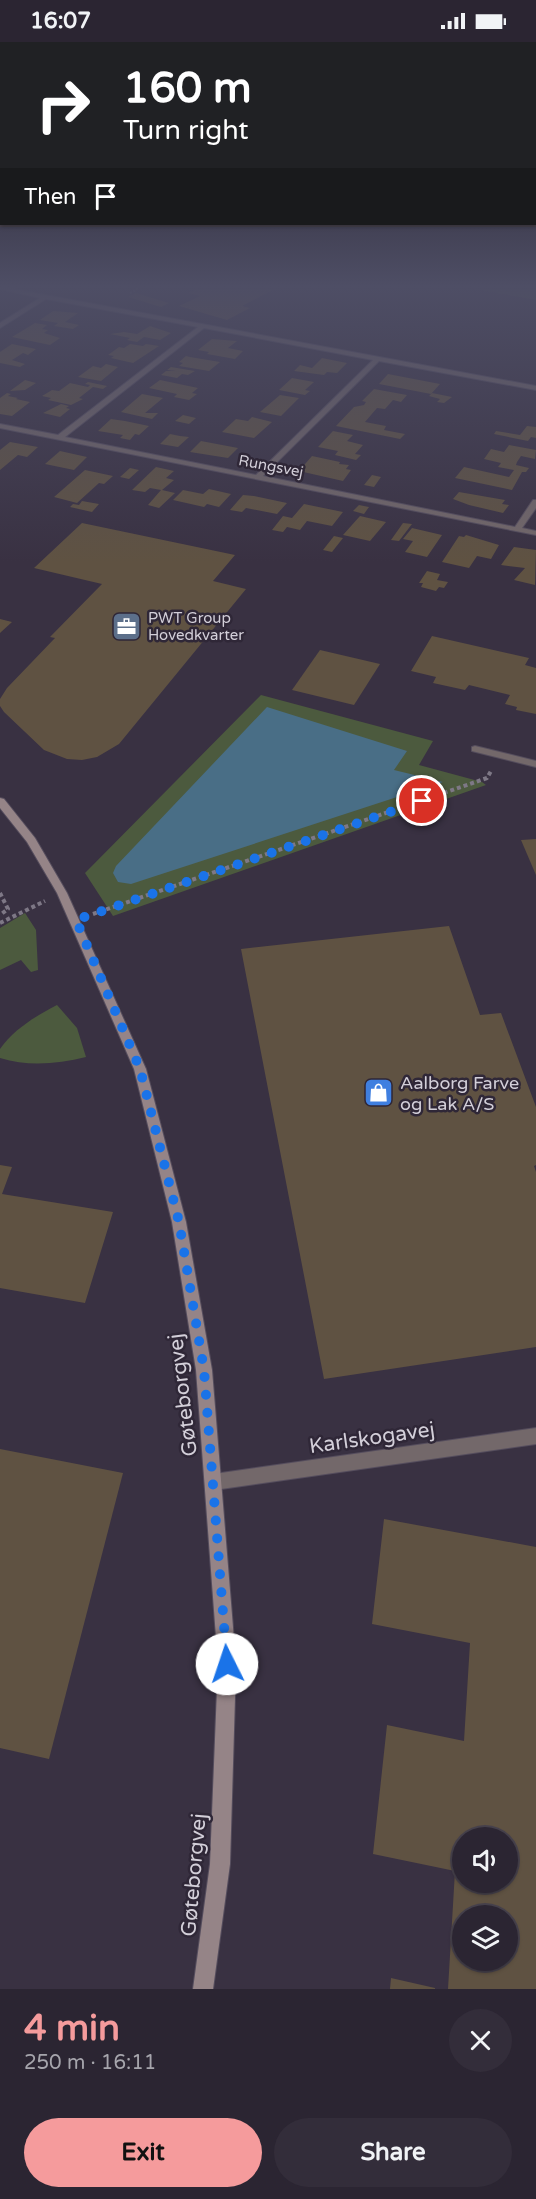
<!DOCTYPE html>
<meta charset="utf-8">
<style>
body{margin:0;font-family:"Varela Round",sans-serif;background:#332d3a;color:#f1f3f6;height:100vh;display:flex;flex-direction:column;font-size:22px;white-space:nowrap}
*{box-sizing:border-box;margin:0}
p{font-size:20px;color:#a6a5ac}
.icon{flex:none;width:33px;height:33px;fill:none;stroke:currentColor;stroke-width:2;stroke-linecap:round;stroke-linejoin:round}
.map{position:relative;height:1947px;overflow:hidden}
.sheet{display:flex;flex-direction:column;background:#2b2532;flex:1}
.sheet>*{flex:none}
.guide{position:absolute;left:0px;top:0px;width:537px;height:183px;box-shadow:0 2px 4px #0004,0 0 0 2px #47424d;background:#202124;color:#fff;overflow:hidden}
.buttons{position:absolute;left:452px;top:1785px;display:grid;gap:12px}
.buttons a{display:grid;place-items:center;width:66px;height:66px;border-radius:50%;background:#2b2532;box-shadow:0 2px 4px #0004,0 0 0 2px #47424d;font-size:30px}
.pin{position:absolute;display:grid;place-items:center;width:51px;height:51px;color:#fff;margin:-26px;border:3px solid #fff;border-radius:50%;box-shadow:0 2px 6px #0007}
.me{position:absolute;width:66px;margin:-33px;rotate:356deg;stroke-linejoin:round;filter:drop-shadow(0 0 4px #0008)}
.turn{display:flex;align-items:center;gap:21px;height:126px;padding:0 24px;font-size:27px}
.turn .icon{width:78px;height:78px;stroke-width:2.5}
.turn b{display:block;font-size:42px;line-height:51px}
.then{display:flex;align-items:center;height:57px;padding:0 24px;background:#0003;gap:12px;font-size:22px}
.round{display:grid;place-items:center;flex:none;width:63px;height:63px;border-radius:32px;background:#332d3a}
.summary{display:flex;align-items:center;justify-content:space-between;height:102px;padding:0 24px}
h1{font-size:36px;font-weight:700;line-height:45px;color:#f59b9c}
.button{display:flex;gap:12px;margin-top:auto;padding:12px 24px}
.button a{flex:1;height:69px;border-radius:36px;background:#f59b9c;color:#111;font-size:24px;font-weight:700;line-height:69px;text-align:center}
.button a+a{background:#332d3a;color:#f1f3f6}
.status{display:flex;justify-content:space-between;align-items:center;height:42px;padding:0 30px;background:#2b2532;direction:ltr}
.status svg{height:16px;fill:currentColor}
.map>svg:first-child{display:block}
</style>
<div class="status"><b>16:07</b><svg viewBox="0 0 49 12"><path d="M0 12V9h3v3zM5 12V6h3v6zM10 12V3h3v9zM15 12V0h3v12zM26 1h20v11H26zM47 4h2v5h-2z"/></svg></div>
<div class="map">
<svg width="536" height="1947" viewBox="0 0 536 1947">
<rect width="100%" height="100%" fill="#393142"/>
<g fill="#4c5a3e">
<path d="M475 247H536V258Z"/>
<path d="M261 653 433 699 419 723 482 740 486 743 113 874 85 831Z"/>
<path d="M25 871 36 888 38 928 31 930 21 918 0 928V886Z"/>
<path d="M57 963 77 986 86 1015C57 1022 29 1025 0 1016V1007C14 987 36 974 57 963Z"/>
</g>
<path fill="#496e86" d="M267 665 407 709 394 728 443 740 131 842 118 840 113 831 116 824Z"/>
<g fill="#5f5242" fill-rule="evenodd">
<path d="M196 247H275L242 264 250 266 227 278 179 264 200 254 188 251Z"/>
<path d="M136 251 169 261 161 265 128 255Z"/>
<path d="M53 269 78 271 65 280 79 283 73 287 54 284 58 281 40 278Z"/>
<path d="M35 281 47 283 42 287 48 288 44 291 60 296 50 303 12 295Z"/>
<path d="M150 284 171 291 160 298 144 295 137 300 127 298 130 296 110 292 124 290 137 292Z"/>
<path d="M212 297 237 299 228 306 243 309 235 317 207 312 209 310 198 308Z"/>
<path d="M12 302 36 307 28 313 23 311 12 318 25 322 20 325 0 321V310Z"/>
<path d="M130 302 143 304 146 302 159 304 133 321 111 316 114 314 108 313 119 305 124 306Z"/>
<path d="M186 314 190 315 220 320 209 329 179 324 183 321 179 320Z"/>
<path d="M322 316 347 321 337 331 327 330 324 333 294 329 300 323 312 326Z"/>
<path d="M106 322 118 325 101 339 78 335 93 324 101 326Z"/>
<path d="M171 325 195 329 188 333 182 332 177 336 161 333 166 329H176L167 328Z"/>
<path d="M388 332 440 342 431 352 379 342Z"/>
<path d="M292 336 314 340 305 348 310 349 305 353 279 348Z"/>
<path d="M25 338 36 341 25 348 10 349Z"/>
<path d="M160 338 198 346 192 351 197 352 189 358 174 355 177 352 149 346Z"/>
<path d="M88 340 107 344 103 347 93 345 79 356 83 357 71 363 48 358 51 356 42 354 52 348 59 349 70 341 88 345 90 343 85 342Z"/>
<path d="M374 347 407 353 401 360 393 358 385 367 377 366 365 380 386 384 384 388 405 392 400 397 336 384 354 365 364 363 366 360 362 359Z"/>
<path d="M7 351 11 352 8 354 18 356 16 357 30 360 12 374 0 372V356Z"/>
<path d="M432 351 452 355 444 361 437 360 440 357 429 354Z"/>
<path d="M142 352 163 356 145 371H158L152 377 121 370Z"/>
<path d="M280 353 299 356 281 374 260 370Z"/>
<path d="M61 362 69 364 66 366 70 367 60 375 43 371Z"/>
<path d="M183 373 196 376 189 382 175 379Z"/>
<path d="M252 375 272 380 254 396 222 390 236 377 248 379Z"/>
<path d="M111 377 125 379 149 384 139 393 135 392 130 398 120 396 123 393 98 389Z"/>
<path d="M527 384 536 385V396L531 395 528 399 494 392 496 389 520 393Z"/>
<path d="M333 389 353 393 347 399 363 403 355 412 361 413 356 418 335 413 338 409 318 405Z"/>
<path d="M170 392 180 394 189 395 178 405 160 402Z"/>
<path d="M201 399 238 406 228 416 190 410Z"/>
<path d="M10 400 38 405 27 415 18 413 0 428V408Z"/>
<path d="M509 403 536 408 535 417 521 414 517 420 516 423 529 426 526 430H522L512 448 455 436 464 425 509 435 514 428 498 425 501 421 484 417 491 407 504 410Z"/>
<path d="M60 409 87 415 74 428 45 422Z"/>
<path d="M312 414 340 420 339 422 349 423 346 427 351 428 343 439 299 429Z"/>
<path d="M156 425 174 429 166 436 174 438 162 448 175 451 159 466 148 463 161 448 150 446 145 450 132 448Z"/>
<path d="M130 426 139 428 129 437 120 435Z"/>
<path d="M85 428 113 434 104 442 99 441 77 461 54 455Z"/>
<path d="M372 433 381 435 374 445 364 443Z"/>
<path d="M209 447 231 452 219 465 207 462 204 465 173 458 183 448 203 452Z"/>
<path d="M459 450 505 458 502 462 509 463 503 471 469 463 453 457Z"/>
<path d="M243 453 254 454 287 461 277 472 246 466 242 470 230 468Z"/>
<path d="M82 459 99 462 92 470 70 465 73 462 79 463Z"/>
<path d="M304 462 343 470 332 484 307 479 300 488 287 485 283 490 272 488 283 474 292 476Z"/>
<path d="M359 463 369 465 364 472 353 469Z"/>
<path d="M360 474 386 480 370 499 343 493Z"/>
<path d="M82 481 235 513 213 539 246 547 119 702 97 715 82 718 67 717 44 708 4 670 0 664V657L7 646 55 596 50 595 102 542 34 526Z"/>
<path d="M403 481 412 482 399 499 391 498Z"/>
<path d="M412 486 442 493 427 515 405 510 413 499 403 497Z"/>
<path d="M466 493 499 503 491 517 477 514 469 526 442 520 459 494 464 495Z"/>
<path d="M334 494 343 496 332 510 323 508Z"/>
<path d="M514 505 536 508 535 543 514 538 525 526 501 523Z"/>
<path d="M427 529 440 532 437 538 448 540 444 546 439 545 436 549 421 545 423 541H419Z"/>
<path d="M0 577 12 580 0 591Z"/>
<path d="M432 594 529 616 525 623 536 626V672L516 668 517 665 505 662 510 653 469 643 465 648 433 641 436 635 411 629Z"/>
<path d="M320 608 380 622 354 663 292 648Z"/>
<path d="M536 797V833L521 798Z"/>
<path d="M449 884 480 973 501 971 536 1065V1123L534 1124 536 1130V1305L324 1337 241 907Z"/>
<path d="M0 1123 12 1125 2 1152 113 1170 85 1261 0 1246Z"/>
<path d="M0 1407 123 1431 49 1717 0 1706Z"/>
<path d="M384 1477 536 1505V1947H448L455 1829 373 1812 387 1683 464 1699 470 1601 372 1582ZM462 1796H507V1840H462ZM462 1874H507V1918H462Z"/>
<path d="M391 1936 435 1946V1947H390Z"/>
</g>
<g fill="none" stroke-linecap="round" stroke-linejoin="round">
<defs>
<g id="street">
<path d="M0 247H13L536 344V348L379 319 263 434 515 485 533 458H536V466L522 486 536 489V493L0 386V382L58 393 198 285 46 257 0 286V281L40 256ZM204 286 373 318 256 433 65 395Z"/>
<path d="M475 704 536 719V725L472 709V705Z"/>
<path d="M536 1386V1402L214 1448 208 1446 206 1440 208 1434 214 1432Z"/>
</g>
<path id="secondary" d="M0 756 4 757 35 796 67 851 146 1027 186 1180 212 1328 236 1622 230 1822 213 1947H193L210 1822 218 1622 196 1328 172 1180 134 1027 57 851 27 800 0 766Z"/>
</defs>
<use href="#street" stroke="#554d5d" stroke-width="2"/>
<use href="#secondary" stroke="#554d5d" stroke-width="2"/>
<path stroke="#7e7886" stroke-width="2" stroke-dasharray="2 1.5" stroke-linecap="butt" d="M130 251 138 247"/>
<g stroke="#7e7886" stroke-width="4" stroke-dasharray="4 3" stroke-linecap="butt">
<path d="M0 851 8 867 0 873"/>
<path d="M93 872 487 736 491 729"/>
<path d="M0 881 45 859"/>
</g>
<use href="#street" fill="#73686a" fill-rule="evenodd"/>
<use href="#secondary" fill="#958487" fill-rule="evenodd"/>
</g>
<linearGradient id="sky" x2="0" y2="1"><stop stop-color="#1f1b24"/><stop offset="0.47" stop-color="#4e4e65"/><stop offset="1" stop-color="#4e4e65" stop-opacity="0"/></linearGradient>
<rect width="536" height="520" fill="url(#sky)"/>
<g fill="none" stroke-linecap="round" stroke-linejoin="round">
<path stroke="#1a73e8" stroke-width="10" stroke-dasharray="0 18" d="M227 1622 204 1328 179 1180 140 1027 76 878 422 759"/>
</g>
<defs>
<symbol id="office-square" viewBox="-11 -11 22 22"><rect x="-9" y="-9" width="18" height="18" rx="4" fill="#5c6f8a" stroke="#2f2737"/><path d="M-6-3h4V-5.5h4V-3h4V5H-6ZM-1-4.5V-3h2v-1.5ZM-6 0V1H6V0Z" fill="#fff"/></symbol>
<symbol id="shop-square" viewBox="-11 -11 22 22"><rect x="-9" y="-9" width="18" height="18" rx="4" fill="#3f7fe0" stroke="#2f2737"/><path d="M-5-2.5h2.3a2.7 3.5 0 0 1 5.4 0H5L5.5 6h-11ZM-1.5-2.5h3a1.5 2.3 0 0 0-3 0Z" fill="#fff"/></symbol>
</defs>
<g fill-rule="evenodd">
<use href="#office-square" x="110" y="568" width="33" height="33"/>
<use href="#shop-square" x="362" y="1034" width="33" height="33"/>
</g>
<g text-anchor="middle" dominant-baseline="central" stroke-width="5" stroke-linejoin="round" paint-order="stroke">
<g font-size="15" fill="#d3cfd9" stroke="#2f2737">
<text transform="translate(271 424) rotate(11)">Rungsvej</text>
</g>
<g font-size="15" fill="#d3cfd9" stroke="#2f2737" text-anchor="start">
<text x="148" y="576">PWT Group<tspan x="148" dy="17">Hovedkvarter</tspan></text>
</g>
<g font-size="18" fill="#d3cfd9" stroke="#2f2737" text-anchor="start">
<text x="400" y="1041">Aalborg Farve<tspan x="400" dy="21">og Lak A/S</tspan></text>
</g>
<g font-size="21" fill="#d3cfd9" stroke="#2f2737">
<text transform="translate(183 1353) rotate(-97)">Gøteborgvej</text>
<text transform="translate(372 1396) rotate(-8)">Karlskogavej</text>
<text transform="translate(194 1833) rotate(-85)">Gøteborgvej</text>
</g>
</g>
</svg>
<div class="buttons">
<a><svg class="icon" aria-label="sound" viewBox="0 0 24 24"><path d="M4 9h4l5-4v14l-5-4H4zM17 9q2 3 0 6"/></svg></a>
<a><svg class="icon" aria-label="layers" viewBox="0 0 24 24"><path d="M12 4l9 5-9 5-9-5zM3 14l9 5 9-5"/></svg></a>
</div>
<div class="pin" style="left:422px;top:759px;background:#d93025"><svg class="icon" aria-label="arrive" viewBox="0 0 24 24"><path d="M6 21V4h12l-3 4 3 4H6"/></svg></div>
<svg class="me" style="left:227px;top:1622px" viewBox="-20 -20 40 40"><circle r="19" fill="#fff"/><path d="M0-13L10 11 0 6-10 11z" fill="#1a73e8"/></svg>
<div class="guide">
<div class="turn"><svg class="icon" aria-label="right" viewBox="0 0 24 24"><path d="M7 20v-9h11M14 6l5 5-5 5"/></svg><div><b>160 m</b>Turn right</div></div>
<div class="then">Then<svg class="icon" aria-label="arrive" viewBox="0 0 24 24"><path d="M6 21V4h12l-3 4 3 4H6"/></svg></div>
</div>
</div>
<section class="sheet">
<div class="summary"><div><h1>4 min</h1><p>250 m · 16:11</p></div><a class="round"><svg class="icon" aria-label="close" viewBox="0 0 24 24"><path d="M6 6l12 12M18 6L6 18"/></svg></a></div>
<div class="button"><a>Exit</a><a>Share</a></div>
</section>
